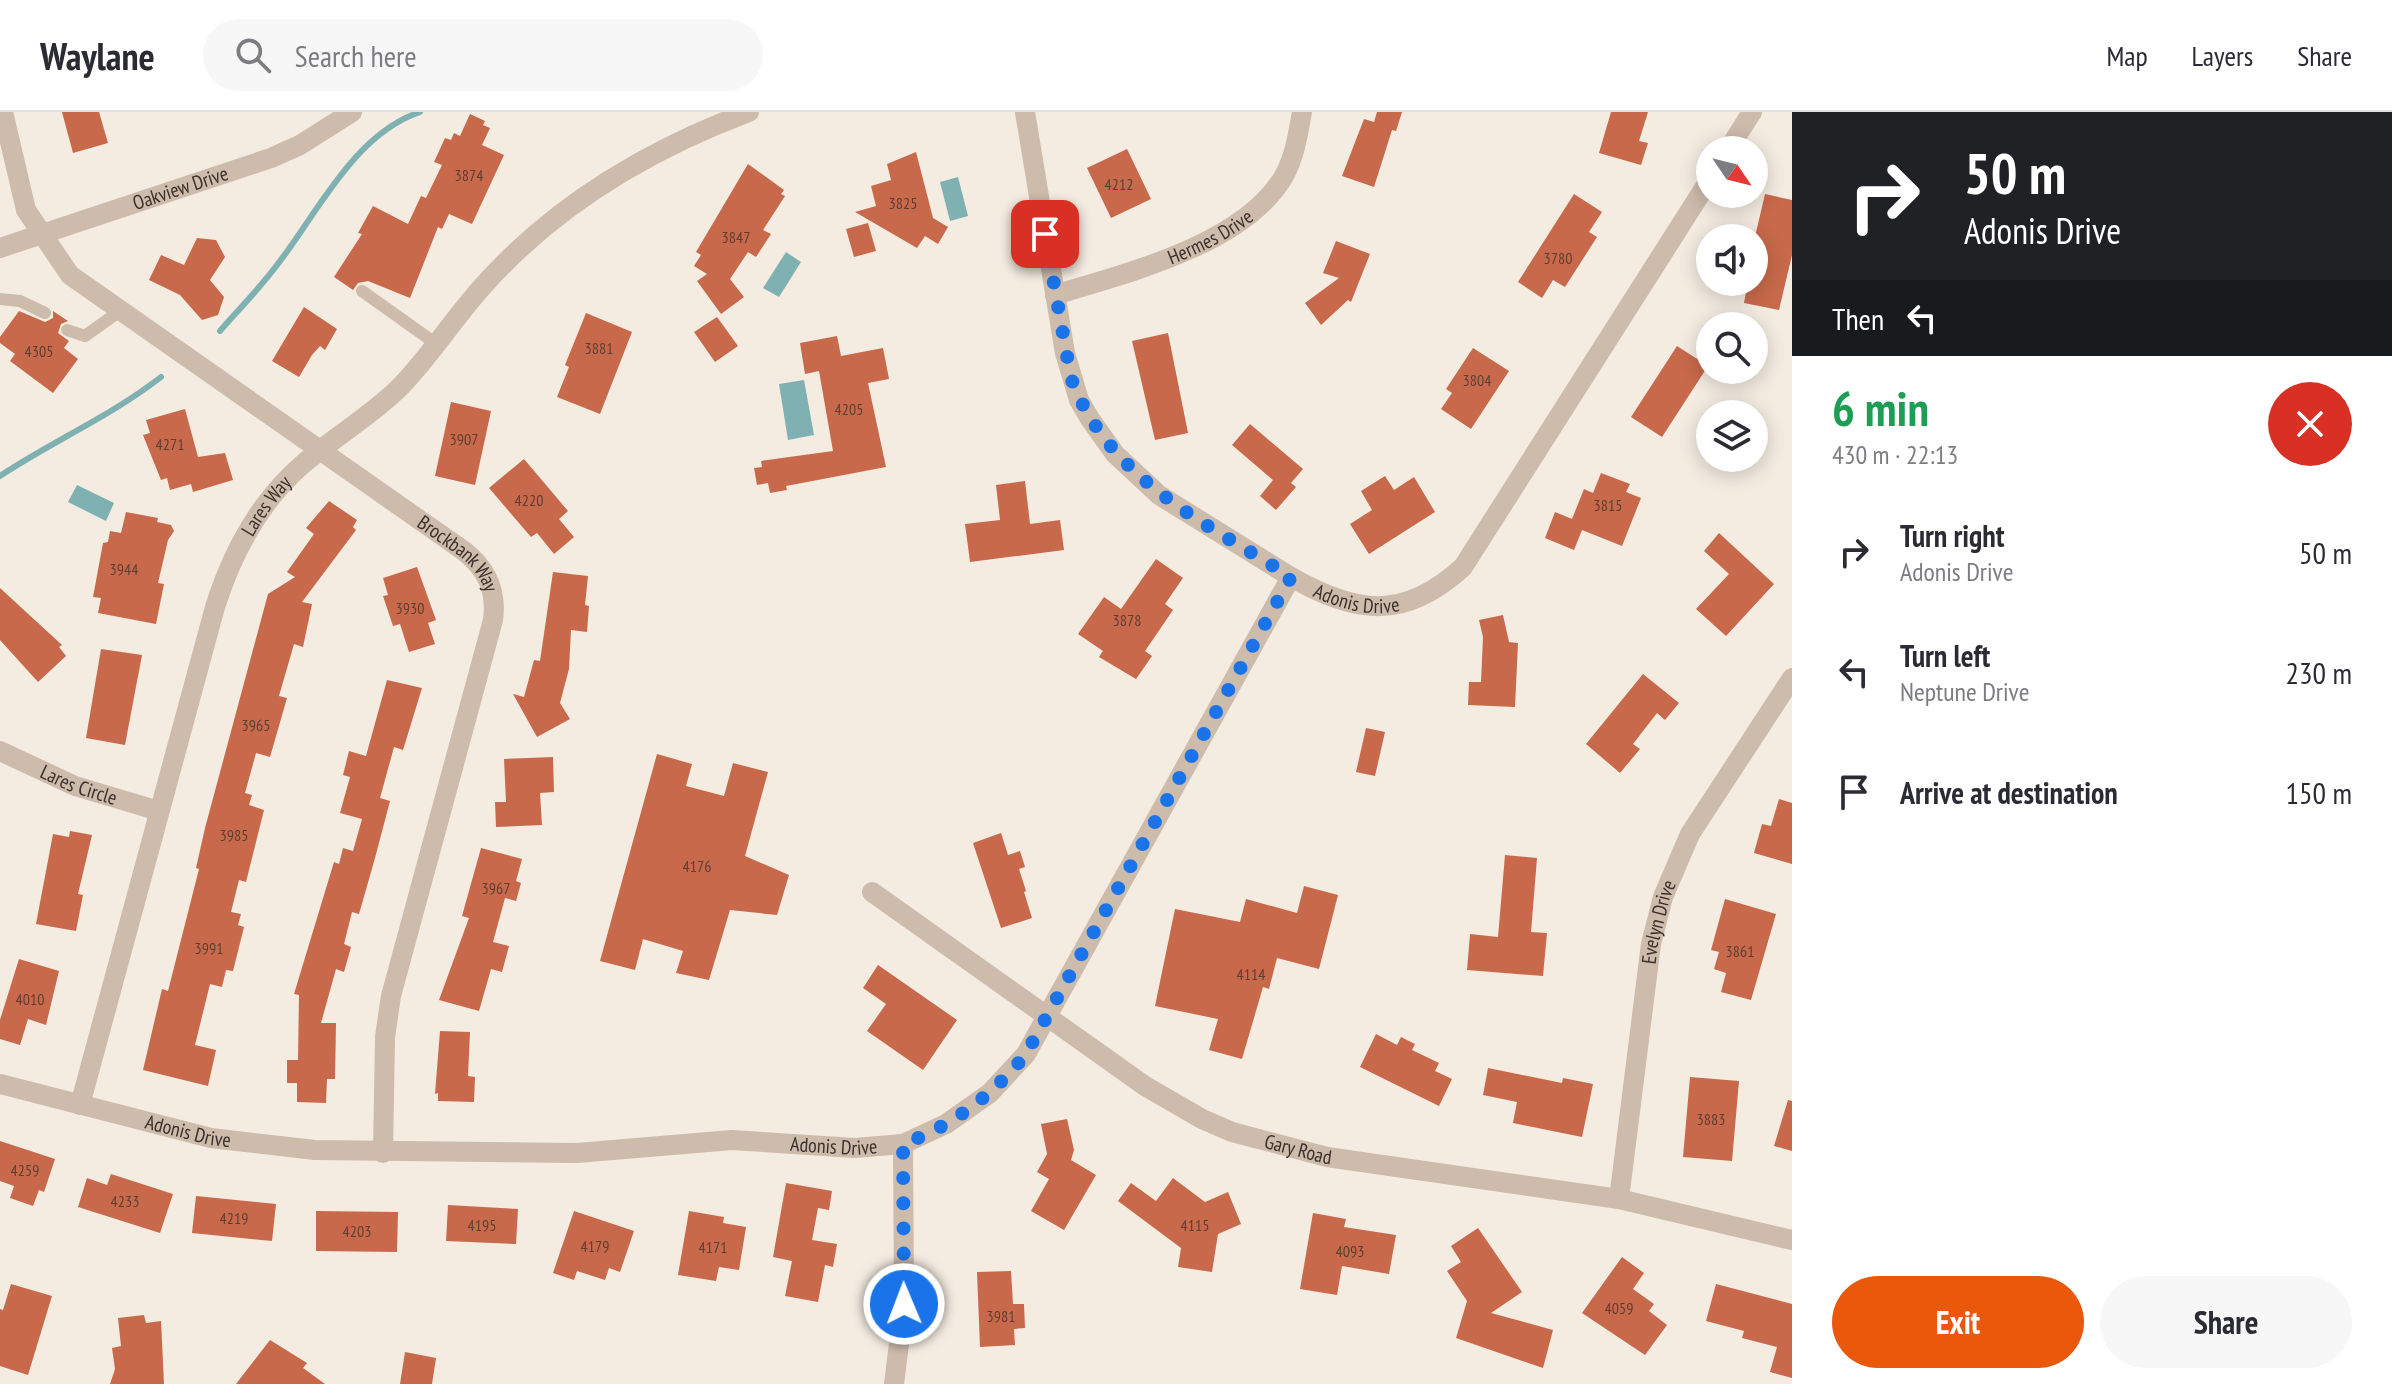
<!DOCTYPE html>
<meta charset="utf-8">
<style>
body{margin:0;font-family:"PT Sans Narrow",sans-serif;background:#f7f7f7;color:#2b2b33;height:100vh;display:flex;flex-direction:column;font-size:30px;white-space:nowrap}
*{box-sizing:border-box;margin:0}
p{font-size:26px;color:#7c7c81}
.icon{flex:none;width:44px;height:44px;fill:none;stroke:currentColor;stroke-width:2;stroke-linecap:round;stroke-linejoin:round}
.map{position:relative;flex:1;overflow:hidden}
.details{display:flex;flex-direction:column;background:#fff;width:600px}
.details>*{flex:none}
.banner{background:#202124;color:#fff;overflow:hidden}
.needle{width:52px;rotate:125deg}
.tools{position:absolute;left:1696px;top:24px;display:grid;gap:16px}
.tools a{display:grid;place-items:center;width:72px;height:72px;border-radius:50%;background:#fff;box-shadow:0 4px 20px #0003;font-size:40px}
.pin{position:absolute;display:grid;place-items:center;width:68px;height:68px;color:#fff;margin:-34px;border-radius:16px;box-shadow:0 4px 12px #0006}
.me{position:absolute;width:88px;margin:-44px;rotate:359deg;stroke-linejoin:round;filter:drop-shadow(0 0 6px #0008)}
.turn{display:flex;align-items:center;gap:28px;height:168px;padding:0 40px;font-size:36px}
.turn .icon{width:104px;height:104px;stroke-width:2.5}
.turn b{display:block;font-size:56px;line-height:68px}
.then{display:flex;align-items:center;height:76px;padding:0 40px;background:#0003;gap:16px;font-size:30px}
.round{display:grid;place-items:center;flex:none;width:84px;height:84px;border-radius:42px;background:#f7f7f7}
.head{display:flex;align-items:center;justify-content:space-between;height:136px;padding:0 40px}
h1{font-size:48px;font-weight:700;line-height:60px;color:#1e9e55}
.cta{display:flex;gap:16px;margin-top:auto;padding:16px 40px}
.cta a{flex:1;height:92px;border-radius:48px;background:#ea580c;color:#fff;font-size:32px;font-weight:700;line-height:92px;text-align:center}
.cta a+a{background:#f7f7f7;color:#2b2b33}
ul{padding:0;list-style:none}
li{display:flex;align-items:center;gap:24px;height:120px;padding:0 40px}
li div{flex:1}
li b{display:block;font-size:30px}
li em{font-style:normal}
header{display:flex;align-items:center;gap:48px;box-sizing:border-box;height:112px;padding:0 40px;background:#fff;border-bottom:2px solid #e1e1e2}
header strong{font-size:38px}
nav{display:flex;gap:44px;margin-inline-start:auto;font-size:28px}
.search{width:560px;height:72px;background:#f7f7f7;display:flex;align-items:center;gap:20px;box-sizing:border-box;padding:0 28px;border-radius:44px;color:#7c7c81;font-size:30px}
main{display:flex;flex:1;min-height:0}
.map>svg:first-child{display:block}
</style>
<header>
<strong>Waylane</strong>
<div class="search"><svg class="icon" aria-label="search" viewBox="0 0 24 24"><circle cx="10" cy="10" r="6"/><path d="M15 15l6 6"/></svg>Search here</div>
<nav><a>Map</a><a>Layers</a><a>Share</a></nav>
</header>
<main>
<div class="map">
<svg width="1792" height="1272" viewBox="0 0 1792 1272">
<rect width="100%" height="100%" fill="#f4ebe1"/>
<g fill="#7fb0b2">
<path d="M958 65 968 104 950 109 940 70Z"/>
<path d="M786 140 801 150 779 185 763 176Z"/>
<path d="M804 268 814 323 788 328 779 272Z"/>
<path d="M77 373 114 391 106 409 68 390Z"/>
</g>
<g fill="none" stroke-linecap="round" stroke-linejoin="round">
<g stroke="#7fb0b2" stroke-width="6">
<path d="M220 219C240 196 262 174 280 149 319 98 355 22 420 0"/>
<path d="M0 364C53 329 111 304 161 265"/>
</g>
</g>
<g fill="#c8694b">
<path d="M62 0H99L108 31 73 41Z"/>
<path d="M1377 0H1402L1396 19 1392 18 1374 75 1342 64 1364 7 1374 10Z"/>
<path d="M1611 0H1648L1639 29 1648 31 1641 53 1599 41Z"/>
<path d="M470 2 485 9 483 13 490 16 482 33 504 43 472 112 449 102 442 117 438 115 410 186 368 169 358 171 353 178 334 165 362 122 358 121 373 94 408 112 421 84 426 86 442 53 434 50 445 26 451 28 454 21 460 24Z"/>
<path d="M1127 37 1151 87 1111 106 1087 56Z"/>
<path d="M916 40 933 106 948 115 938 132 925 124 917 136 855 100 876 94 871 74 891 68 887 52Z"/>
<path d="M748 52 784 78 781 82 785 84 763 118 771 122 756 145 748 140 730 167 744 185 721 202 697 169 707 162 694 154 701 143 696 140Z"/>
<path d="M1574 82 1602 100 1589 120 1597 125 1565 175 1553 168 1542 186 1518 170Z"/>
<path d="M1765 82 1792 88V143L1779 198 1744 191 1748 170H1754V129Z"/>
<path d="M868 111 876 139 854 145 846 117Z"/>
<path d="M197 126 216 128 225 145 210 168 224 185 218 203 202 208 180 183 149 168 161 143 184 153Z"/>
<path d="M1336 129 1370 142 1351 190 1348 188 1321 213 1305 191 1339 166 1323 161Z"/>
<path d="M304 195 337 217 325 238 320 234 312 243 299 265 272 249Z"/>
<path d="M19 199 45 210 53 206V199L68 209 61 212 58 221 69 229 64 236 78 247 53 281 10 249 15 242 0 231V225Z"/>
<path d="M586 201 632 220 600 302 557 285 569 255 565 253Z"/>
<path d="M717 205 738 234 715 250 694 220Z"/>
<path d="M1168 221 1188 321 1155 328 1132 229Z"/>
<path d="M837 224 841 244 883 236 889 267 868 271 886 355 786 374 787 378 770 381 768 371 757 373 754 356 762 355 761 349 833 339 819 259 805 262 800 231Z"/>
<path d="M1677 234 1708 254 1662 325 1631 305Z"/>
<path d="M1473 236 1509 259 1471 317 1441 297 1452 281 1446 277Z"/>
<path d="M451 290 491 299 475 373 435 364Z"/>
<path d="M185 297 198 345 225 341 233 368 193 380 191 372 170 378 167 366 161 368 143 323 150 321 146 308Z"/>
<path d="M1250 312 1303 357 1291 371 1296 375 1276 398 1260 384 1273 368 1232 333Z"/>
<path d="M524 347 568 399 559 407 574 425 554 442 537 421 531 425 489 376Z"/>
<path d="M1601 361 1630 372 1626 380 1641 386 1622 434 1582 418 1574 438 1545 426 1555 400 1572 407 1584 377 1593 381Z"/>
<path d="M1385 364 1394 378 1414 365 1435 400 1369 442 1350 412 1372 398 1361 379Z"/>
<path d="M1025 369 1030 412 1060 408 1064 438 970 450 965 412 1000 408 996 373Z"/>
<path d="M329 389 357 408 353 415 356 418 302 490 312 492 303 535 294 532 279 584 287 586 270 645 256 641 245 681 252 683 249 693 264 698 246 770 239 768 231 800 241 802 238 813 244 815 233 859 226 858 222 875 210 872 195 933 216 938 208 974 143 958 162 877 168 879 199 757 196 756 205 716 268 482 295 465 287 460 314 422 306 416Z"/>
<path d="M126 400 158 406 157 410 171 413 174 419 168 428 158 471 164 472 156 512 98 501 101 486 93 485 103 431 108 430 110 419 121 421Z"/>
<path d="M1719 421 1774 472 1726 524 1696 497 1729 462 1704 439Z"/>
<path d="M1156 447 1183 466 1165 492 1173 498 1145 539 1152 544 1136 567 1099 545 1103 539 1078 522 1104 485 1121 497Z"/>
<path d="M417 455 436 508 428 511 435 532 409 540 400 512 393 514 383 484 388 483 383 466Z"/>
<path d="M553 460 588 464 585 493 589 494 587 520 571 518 569 557 560 591 570 607 537 625 513 582 524 585 534 548 540 549Z"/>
<path d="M0 476 62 533 59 535 66 544 38 570 0 528Z"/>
<path d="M1503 503 1509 530 1518 531 1515 595 1468 593 1469 570H1481L1483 525 1479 508Z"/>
<path d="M101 537 142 543 125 633 86 626Z"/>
<path d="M1643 562 1679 591 1665 608 1657 601 1633 632 1640 637 1620 661 1586 632Z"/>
<path d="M387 568 422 576 403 638 394 635 380 686 390 689 375 746 359 802 352 800 344 832 351 835 344 860 336 857 321 911H336L335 967H327L326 991 297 990V971H287V948H298L299 883 294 882 334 750 339 752 343 736 353 739 362 707 340 701 350 665 343 663 349 639 366 644Z"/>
<path d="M1366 616 1385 620 1375 664 1356 660Z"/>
<path d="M657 642 692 652 686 674 724 684 733 651 768 660 745 744 789 763 777 803 730 798 709 868 676 861 683 839 643 827 635 858 600 849Z"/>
<path d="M553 645 554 680 540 681 542 713 496 715 495 690H506L504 647Z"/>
<path d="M1779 687 1792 691V752L1754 741 1762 712 1771 714Z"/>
<path d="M70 719 92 723 78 782 83 783 76 819 36 812 53 722 69 725Z"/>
<path d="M1001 721 1008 743 1020 739 1025 755 1019 757 1026 779 1024 780 1032 806 1001 816 973 731Z"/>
<path d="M481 736 522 747 516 769 521 771 516 789 505 786 493 830 509 834 502 860 491 857 479 899 439 888 469 806 462 804Z"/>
<path d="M1505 743 1537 746 1531 820 1547 821 1543 864 1467 858 1470 822 1498 825Z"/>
<path d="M1304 774 1338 783 1319 857 1277 846 1269 877 1263 875 1242 947 1209 938 1218 907 1155 894 1175 797 1240 810 1246 787 1297 801Z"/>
<path d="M1725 787 1776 802 1751 888 1721 880 1726 861 1714 857 1719 840 1711 838Z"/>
<path d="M19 847 59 859 46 913 28 907 20 933 0 927V908Z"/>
<path d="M878 853 957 908 923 958 867 919 886 892 863 876Z"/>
<path d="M440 919 470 920 468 964 475 965 474 990 438 989V981L435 982Z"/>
<path d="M1376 922 1397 933 1401 925 1415 932 1412 938 1439 951 1435 959 1452 967 1439 994 1360 955Z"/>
<path d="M1488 956 1562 971 1563 966 1593 972 1582 1025 1513 1011 1517 990 1483 983Z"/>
<path d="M1690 965 1739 969 1732 1049 1683 1045Z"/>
<path d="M1788 988 1792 989V1039L1774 1034Z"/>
<path d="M1067 1007 1074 1038 1071 1048 1096 1063 1064 1118 1031 1099 1049 1067 1037 1060 1047 1042 1041 1012Z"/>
<path d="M0 1029 55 1047 44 1080 39 1078 33 1094 10 1086 14 1074 0 1069Z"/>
<path d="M111 1062 173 1082 160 1121 78 1095 87 1066 107 1073Z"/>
<path d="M1173 1066 1205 1090 1228 1080 1241 1112 1218 1122 1212 1160 1178 1155 1181 1136 1118 1089 1131 1071 1156 1089Z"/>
<path d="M786 1071 832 1079 829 1098 818 1096 812 1128 837 1132 833 1155 825 1153 818 1190 785 1184 792 1149 773 1145Z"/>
<path d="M196 1084 276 1092 272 1129 192 1121Z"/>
<path d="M448 1093 518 1097 516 1132 446 1129Z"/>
<path d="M316 1099 398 1100 397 1140 316 1139Z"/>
<path d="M574 1099 634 1119 620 1160 609 1156 605 1168 577 1159 574 1168 553 1161Z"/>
<path d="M689 1099 724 1105 723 1111 746 1115 739 1158 719 1155 716 1169 678 1163Z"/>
<path d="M1313 1101 1346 1107 1344 1115 1396 1123 1389 1162 1342 1154 1337 1183 1300 1177Z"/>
<path d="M1478 1116 1522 1180 1491 1201 1553 1218 1543 1256 1456 1226 1467 1189 1447 1159 1461 1150 1451 1134Z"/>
<path d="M1622 1145 1644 1161 1633 1177 1654 1192 1649 1199 1667 1213 1645 1243 1582 1201Z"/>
<path d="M1011 1159 1013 1192H1024L1025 1216 1014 1217 1015 1233 980 1235 977 1160Z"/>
<path d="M11 1172 52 1184 28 1263 0 1254V1197L3 1198Z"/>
<path d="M1716 1172 1792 1192V1266L1770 1260 1777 1235 1742 1226 1744 1219 1706 1209Z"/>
<path d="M144 1203 146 1211 161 1209 164 1272H110L115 1257 112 1236 121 1234 118 1206Z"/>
<path d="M270 1228 307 1251 303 1256 325 1272H236Z"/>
<path d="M405 1240 436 1246 432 1272H400Z"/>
</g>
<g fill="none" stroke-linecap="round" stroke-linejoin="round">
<g stroke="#cdbbac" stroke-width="12">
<path d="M362 179 435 231"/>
<path d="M0 187 20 189 45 201"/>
<path d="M67 218 85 224 120 199"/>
</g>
<g stroke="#cdbbac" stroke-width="20">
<path id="s1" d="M3 0 26 98 70 163 464 439C487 457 497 479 493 508L391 884 385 925 383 1041"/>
<path d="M1025 0 1065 241 1079 288 1090 307 1115 342 1159 383 1291 465"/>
<path d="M1728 38 1752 0"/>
<path id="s2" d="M1055 183C1126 161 1244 133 1284 64 1295 44 1298 22 1302 0"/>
<path id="s3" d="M0 639 75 674 159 699"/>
<path id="s4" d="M872 780 1145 974 1202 1007 1232 1020 1327 1045 1619 1087 1792 1128"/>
<path id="s5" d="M0 972 211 1026 315 1038 577 1041 732 1028 855 1036 903 1032 946 1012 990 981 1026 942 1291 465C1356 502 1404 509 1463 455L1710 67"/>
<path id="s6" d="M80 993 215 495C232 441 260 389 303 352 333 326 369 305 398 277 429 246 453 207 483 174 555 93 648 38 749 0"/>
<path id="s7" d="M1619 1087 1651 832 1663 785 1690 722 1792 566"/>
<path d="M894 1272 904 1192 903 1032"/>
</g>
<path stroke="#cdbbac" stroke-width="20" id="s8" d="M0 136 271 46 300 33 352 0"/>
</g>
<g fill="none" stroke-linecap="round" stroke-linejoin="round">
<path stroke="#1a73e8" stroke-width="14" stroke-dasharray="0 25.2" d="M904 1192 903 1032C952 1014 993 983 1026 942L1291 465C1206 411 1109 368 1071 266L1045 122"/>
</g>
<g text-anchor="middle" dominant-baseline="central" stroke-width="7" stroke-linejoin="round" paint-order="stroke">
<g font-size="16" fill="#5e3e33">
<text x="469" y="63">3874</text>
<text x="1119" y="72">4212</text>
<text x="903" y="91">3825</text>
<text x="736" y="125">3847</text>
<text x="1558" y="146">3780</text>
<text x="599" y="236">3881</text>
<text x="39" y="239">4305</text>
<text x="1477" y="268">3804</text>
<text x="849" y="297">4205</text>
<text x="464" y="327">3907</text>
<text x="170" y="332">4271</text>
<text x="529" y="388">4220</text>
<text x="1608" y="393">3815</text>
<text x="124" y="457">3944</text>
<text x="410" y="496">3930</text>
<text x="1127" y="508">3878</text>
<text x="256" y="613">3965</text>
<text x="234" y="723">3985</text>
<text x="697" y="754">4176</text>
<text x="496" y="776">3967</text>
<text x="209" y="836">3991</text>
<text x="1740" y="839">3861</text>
<text x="1251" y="862">4114</text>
<text x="30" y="887">4010</text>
<text x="1711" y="1007">3883</text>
<text x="25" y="1058">4259</text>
<text x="125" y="1089">4233</text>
<text x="234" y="1106">4219</text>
<text x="482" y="1113">4195</text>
<text x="1195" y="1113">4115</text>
<text x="357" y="1119">4203</text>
<text x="595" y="1134">4179</text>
<text x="713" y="1135">4171</text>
<text x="1350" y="1139">4093</text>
<text x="1619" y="1196">4059</text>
<text x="1001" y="1204">3981</text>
</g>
<g font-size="20" fill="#3b302b" stroke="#fbf5ee">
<text stroke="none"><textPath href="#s8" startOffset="190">Oakview Drive</textPath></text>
<text stroke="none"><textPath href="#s2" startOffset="166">Hermes Drive</textPath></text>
<text stroke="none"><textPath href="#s6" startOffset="630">Lares Way</textPath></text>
<text stroke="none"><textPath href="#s1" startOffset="658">Brockbank Way</textPath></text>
<text stroke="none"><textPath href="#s5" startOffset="1682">Adonis Drive</textPath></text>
<text stroke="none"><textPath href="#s3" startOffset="86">Lares Circle</textPath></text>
<text stroke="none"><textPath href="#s7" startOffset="280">Evelyn Drive</textPath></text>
<text stroke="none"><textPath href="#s5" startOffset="194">Adonis Drive</textPath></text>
<text stroke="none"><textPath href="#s5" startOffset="842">Adonis Drive</textPath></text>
<text stroke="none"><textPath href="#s4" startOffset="502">Gary Road</textPath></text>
</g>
</g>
</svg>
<div class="tools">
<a><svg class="needle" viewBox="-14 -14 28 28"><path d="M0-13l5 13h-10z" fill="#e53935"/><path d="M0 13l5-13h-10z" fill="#7c7c81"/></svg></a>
<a><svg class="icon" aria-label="sound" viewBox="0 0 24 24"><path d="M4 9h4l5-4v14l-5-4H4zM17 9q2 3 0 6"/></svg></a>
<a><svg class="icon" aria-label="search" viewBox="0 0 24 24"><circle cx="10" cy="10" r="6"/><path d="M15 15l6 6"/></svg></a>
<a><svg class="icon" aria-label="layers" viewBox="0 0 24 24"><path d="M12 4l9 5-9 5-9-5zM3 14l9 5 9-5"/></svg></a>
</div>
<div class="pin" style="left:1045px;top:122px;background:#d93025"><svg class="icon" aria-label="arrive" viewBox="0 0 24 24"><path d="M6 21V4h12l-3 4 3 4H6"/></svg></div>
<svg class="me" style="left:904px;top:1192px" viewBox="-20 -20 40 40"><circle r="17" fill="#1a73e8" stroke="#fff" stroke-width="3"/><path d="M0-11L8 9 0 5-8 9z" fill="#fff"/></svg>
</div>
<section class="details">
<div class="banner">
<div class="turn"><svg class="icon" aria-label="right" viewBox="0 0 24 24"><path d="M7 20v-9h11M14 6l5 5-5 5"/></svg><div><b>50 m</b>Adonis Drive</div></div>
<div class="then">Then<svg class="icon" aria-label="left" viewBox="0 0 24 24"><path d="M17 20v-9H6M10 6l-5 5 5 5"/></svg></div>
</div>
<div class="head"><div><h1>6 min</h1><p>430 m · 22:13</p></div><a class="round" style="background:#d93025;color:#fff"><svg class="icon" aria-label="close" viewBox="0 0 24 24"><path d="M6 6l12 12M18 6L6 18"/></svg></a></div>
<ul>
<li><svg class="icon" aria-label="right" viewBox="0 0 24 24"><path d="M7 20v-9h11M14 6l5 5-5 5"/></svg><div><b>Turn right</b><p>Adonis Drive</p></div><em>50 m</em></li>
<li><svg class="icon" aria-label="left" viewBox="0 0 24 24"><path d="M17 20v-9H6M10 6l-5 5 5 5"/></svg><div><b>Turn left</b><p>Neptune Drive</p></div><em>230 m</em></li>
<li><svg class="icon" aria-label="arrive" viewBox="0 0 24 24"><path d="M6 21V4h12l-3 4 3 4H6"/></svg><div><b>Arrive at destination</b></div><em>150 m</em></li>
</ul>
<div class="cta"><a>Exit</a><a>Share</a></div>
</section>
</main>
